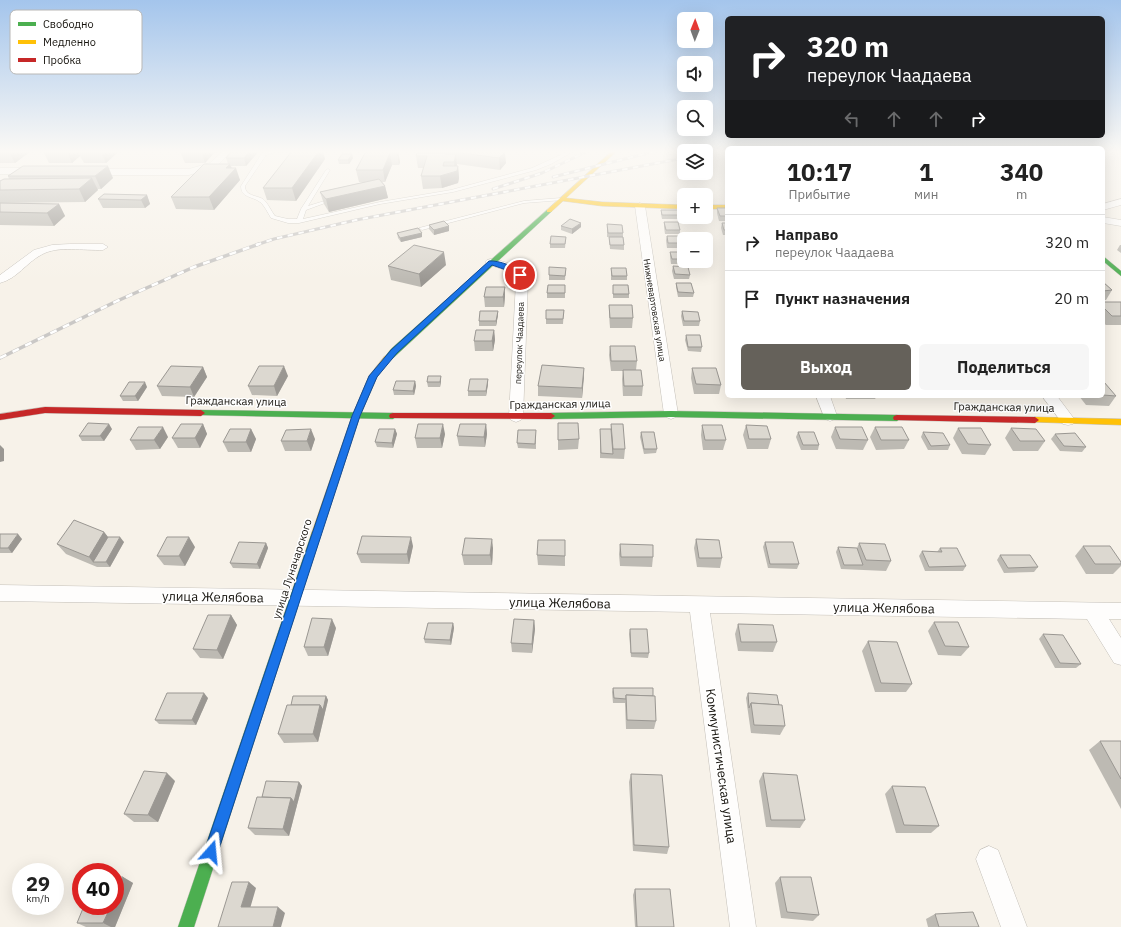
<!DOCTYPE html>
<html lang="ru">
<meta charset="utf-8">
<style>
body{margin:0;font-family:"IBM Plex Sans",sans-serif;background:#f6f6f6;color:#222;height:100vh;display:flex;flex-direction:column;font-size:15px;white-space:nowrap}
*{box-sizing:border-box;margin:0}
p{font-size:13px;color:#767676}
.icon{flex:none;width:22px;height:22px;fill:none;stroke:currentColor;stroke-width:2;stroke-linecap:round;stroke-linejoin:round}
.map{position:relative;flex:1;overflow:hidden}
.details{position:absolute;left:725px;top:146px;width:380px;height:252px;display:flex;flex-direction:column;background:#fff;border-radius:6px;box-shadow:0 4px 16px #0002}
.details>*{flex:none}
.banner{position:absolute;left:725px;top:16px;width:380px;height:122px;border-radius:6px;box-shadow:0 4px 16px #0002;background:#202124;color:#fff;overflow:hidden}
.needle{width:26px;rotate:1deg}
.tools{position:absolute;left:677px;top:12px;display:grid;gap:8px}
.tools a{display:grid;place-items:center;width:36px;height:36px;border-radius:6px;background:#fff;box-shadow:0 4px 16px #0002;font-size:20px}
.speed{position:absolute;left:12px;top:863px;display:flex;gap:8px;font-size:20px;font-weight:700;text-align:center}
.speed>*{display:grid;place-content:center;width:52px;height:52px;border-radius:50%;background:#fff;box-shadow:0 4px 16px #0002;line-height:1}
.speed small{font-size:10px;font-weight:400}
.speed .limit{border:6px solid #d22;background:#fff;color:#111}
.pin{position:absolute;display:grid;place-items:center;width:34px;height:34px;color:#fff;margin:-17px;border:2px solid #fff;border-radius:50%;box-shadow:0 1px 4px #0007}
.me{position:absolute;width:44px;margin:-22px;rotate:18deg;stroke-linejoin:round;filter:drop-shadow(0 0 3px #0008)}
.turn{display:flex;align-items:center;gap:14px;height:84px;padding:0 16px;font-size:18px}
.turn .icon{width:52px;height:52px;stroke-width:2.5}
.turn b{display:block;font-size:28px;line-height:34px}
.lanes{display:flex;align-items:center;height:38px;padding:0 16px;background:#0003;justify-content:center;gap:20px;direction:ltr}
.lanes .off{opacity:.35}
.eta{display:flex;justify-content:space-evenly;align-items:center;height:68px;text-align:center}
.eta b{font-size:24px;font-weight:700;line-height:28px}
.primary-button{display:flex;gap:8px;margin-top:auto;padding:8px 16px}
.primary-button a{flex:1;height:46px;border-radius:6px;background:#65615a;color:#fff;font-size:16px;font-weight:700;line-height:46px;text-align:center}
.primary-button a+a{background:#f6f6f6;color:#222}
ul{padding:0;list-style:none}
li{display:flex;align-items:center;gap:12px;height:56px;padding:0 16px;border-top:1px solid #e0e0e0}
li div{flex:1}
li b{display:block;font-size:15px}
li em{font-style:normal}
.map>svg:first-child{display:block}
</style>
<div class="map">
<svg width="1121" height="927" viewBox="0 0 1121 927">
<rect width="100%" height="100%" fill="#f7f2e9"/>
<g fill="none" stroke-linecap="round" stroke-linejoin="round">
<defs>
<g id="lane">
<path d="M271 151 304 152 302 153 277 152 266 155 245 186C245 196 256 195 263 199 268 203 271 211 275 216L288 219H297L301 209 326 170 328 169 330 170 308 206 334 198 336 199 306 210 303 219 380 202 451 190 532 168 569 151H574L551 164 536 170 453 192 380 204 299 223H288L271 218C268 213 264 205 260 202 252 196 241 198 241 186L262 153Z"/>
<path d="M561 198H563V200L524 203 422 230 419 228 524 201Z"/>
</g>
<g id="street">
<path d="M223 151H232L216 167 189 175H88L83 172 88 169H189L210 163Z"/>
<path d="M0 168H37L42 171 37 174H0Z"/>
<path d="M1121 199V205L1103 210V204Z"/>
<path d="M640 203 645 206 678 414 676 417 671 419 666 417 664 414 635 206Z"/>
<path d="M1103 217 1121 220V226L1103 223Z"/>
<path d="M70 244H103L108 247 103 250C84 251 58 245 41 255 26 263 18 278 0 283V275L34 250 52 245Z"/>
<path d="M491 259C506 262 522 265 528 281L523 417 521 420 516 422 511 420 509 417 516 281 511 272 487 264 485 262 487 260Z"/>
<path d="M816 396H830L837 416 835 419 830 421 825 419Z"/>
<path d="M1042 396H1057L1075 420 1073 424 1068 425 1063 424Z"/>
<path d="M0 585 1121 603V619H1109L1121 638V665L1114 663 1087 619 710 613 756 927H730L690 612 0 601Z"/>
<path d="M989 846 998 850 1027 927H1001L976 859 980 850Z"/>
</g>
<g id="fast">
<path d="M547 210 552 211 391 360H385L384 358 391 349Z"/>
<path d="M1103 256 1121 271V276L1103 261Z"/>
<path d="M201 410 393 413 397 416 393 419 198 415 197 413Z"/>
<path d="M671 411 897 415 901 418 897 421 671 417 551 419 547 416 551 413Z"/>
<path d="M316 531 320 532 321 535 194 927H178L311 535 312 532Z"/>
</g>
<g id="slow">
<path d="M612 151H617L566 198 602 202 684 205V209L602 206 563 201 551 212H547V210Z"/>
<rect x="706" y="205" width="21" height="4"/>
<path d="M385 356H391L392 358 377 377 360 416 321 535 320 538 316 539 312 538 311 535 352 416 369 376Z"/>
<path d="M1035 417 1121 419V425L1032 422 1031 420Z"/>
</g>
<g id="jam">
<path d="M45 407 201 410 205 413 201 416 45 413 0 420V414Z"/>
<path d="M393 413H551L555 416 551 419 390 418 389 416 390 414Z"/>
<path d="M897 415 1035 417 1039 420 1035 423 894 420 893 418 894 416Z"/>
</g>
</defs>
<use href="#lane" stroke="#c3bfb8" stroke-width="1"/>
<use href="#street" stroke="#c3bfb8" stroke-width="1"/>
<use href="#fast" stroke="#c3bfb8" stroke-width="1"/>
<use href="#slow" stroke="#c3bfb8" stroke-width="1"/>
<use href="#jam" stroke="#c3bfb8" stroke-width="1"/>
<use href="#lane" fill="#fefdfc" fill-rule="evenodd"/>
<use href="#street" fill="#fefdfc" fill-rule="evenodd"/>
<use href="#fast" fill="#4caf50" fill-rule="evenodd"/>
<use href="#slow" fill="#ffc107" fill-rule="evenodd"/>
<use href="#jam" fill="#c62828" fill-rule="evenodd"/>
<defs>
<g id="rail-far1">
<path d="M706 154 720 151"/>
<path d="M553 177 656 151"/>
<path d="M493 189 542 173 588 151"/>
<path d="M256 245 274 239 356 220 684 158"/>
</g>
<path id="rail" d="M0 358 117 301 194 267 259 244"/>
</defs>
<use href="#rail-far1" stroke="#cac8c6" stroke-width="3"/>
<use href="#rail" stroke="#cac8c6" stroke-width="3.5"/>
<use href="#rail-far1" stroke="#fff" stroke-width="2" stroke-dasharray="5.5" stroke-linecap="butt"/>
<use href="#rail" stroke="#fff" stroke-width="2.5" stroke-dasharray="7" stroke-linecap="butt"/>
</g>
<g fill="#bdbab3">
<path d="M0 151H31L15 163H0Z"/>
<path d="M43 151H119L106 163H84L80 156 72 163H49Z"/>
<path d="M216 151 205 163H185L180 152Z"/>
<path d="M259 151 246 166H231L240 180 214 210 176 209 171 197 228 164 226 158Z"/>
<path d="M366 151H398L400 162 399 165H392L385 182H382L385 186 388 198 329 212 324 204 320 192 364 182H359L356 170Z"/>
<path d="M430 151H501L506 163 500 170 457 164V166H458L459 178 458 183 442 188 423 189 421 176 424 168H418L416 156 430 153Z"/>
<path d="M352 154 353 158 349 164H339L338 160Z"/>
<path d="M325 159 296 201 267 200 263 188Z"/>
<path d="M23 166 113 178 101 189H97L98 190 85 202 0 203V181L9 179 8 176Z"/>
<path d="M147 195 150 204 145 208H103L98 199Z"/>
<path d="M0 203 59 204 65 216 54 226 0 225Z"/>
<path d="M717 208H727V221H719L717 213Z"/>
<path d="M661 210 679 215V219H662L661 214Z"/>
<path d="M664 222 680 230V234H665L664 227Z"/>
<path d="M722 223H727V235H723L721 228Z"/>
<path d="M607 224 623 233V237L624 245V250L610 249 609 237H607Z"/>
<path d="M429 225 449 226V231L434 235 429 229Z"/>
<path d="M561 226 581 227 572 234 561 230Z"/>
<path d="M397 233H422V237L401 242 398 238Z"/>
<path d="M667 236 682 243 681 248H667L666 240Z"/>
<path d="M566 237 565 248H550V244Z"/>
<path d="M1120 245H1121V253L1117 250Z"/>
<path d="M670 252 684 254V261H685L684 264H671L670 256Z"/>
<path d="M446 265 421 287 391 280 388 266Z"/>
<path d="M673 266 690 275 689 279H674L672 271Z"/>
<path d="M566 268 565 280H549V275Z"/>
<path d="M611 268 627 276V280H611Z"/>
<path d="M1103 282 1112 290 1106 300H1103Z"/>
<path d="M676 283 694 293 693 297H678L676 287Z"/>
<path d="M565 285V298H547V293Z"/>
<path d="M613 285 629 294V298H613Z"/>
<path d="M505 296 504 307H485L484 297Z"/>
<path d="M1103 302H1121V325H1106L1103 323Z"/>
<path d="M609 305 633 318 632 328H610L609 314Z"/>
<path d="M564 310 563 324H546V319Z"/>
<path d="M498 311V315L496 326H479V321Z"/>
<path d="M682 311 700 321 699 326H683L681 316Z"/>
<path d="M494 330 495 340 493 351H475L474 341Z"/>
<path d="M686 335 702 347 701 352 688 351 685 340Z"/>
<path d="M610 346 637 361 636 370 643 386 642 396H623L622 379 623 371H611L609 355Z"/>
<path d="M203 367 207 377 194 397 162 396 157 386Z"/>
<path d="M584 368 582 398 538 396V386Z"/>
<path d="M692 368 721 385 719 394H694L691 378Z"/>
<path d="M288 376 277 396 252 395 248 386Z"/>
<path d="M441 376V381L440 387H428L427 382Z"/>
<path d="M488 379V384L486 396H468V391Z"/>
<path d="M415 381 416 386 414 395H394L393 390Z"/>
<path d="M1103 382 1116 396 1109 406 1086 405 1079 396H1103Z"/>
<path d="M147 387 138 401H123L120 396Z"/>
<path d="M775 396H794L793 397H775Z"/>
<path d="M845 396H877L875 399H846Z"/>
<path d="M558 423 579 439 578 449 558 450Z"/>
<path d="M203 424 207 434 200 448H178L172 438Z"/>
<path d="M486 424 487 434 485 447 459 446 457 436Z"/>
<path d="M611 424 625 449 624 459 600 458V429H611Z"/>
<path d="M702 425 726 440 723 450H703L701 435Z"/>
<path d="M746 425 771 439 768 449H747L743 435Z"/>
<path d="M835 427 868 440 863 450 836 449 831 437Z"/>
<path d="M875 427 909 440 904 449 876 450 870 437Z"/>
<path d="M958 428 991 445 985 455 962 454 953 438Z"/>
<path d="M1011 428 1045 441 1038 451H1013L1005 438Z"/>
<path d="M112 429 104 441H82L79 436Z"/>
<path d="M251 429 256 439 251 452H228L223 442Z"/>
<path d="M395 429 397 434 393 448 377 447 375 442Z"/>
<path d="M641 432 657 449 656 453 644 454 640 437Z"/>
<path d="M798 432 819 445 818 450H801L796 437Z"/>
<path d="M923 432 950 445 948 450H928L921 437Z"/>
<path d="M445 434 442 448H417L415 438Z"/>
<path d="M1055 434 1086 447 1082 452 1060 451 1051 439Z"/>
<path d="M536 435V449L518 448 517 443Z"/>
<path d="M168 437 160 449 136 450 130 440Z"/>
<path d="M315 439 311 451H285L281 441Z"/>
<path d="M104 532 108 537 124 542 110 567H97L66 554 57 544Z"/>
<path d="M0 534 22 539 12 553H0Z"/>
<path d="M696 539 722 558 720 568 697 567 694 548Z"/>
<path d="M565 540V566L538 565 537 555Z"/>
<path d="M765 542 799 564 797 569 768 568 763 547Z"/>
<path d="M266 543 268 548 260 569 233 568 230 563Z"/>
<path d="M859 543 891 561 886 571 841 569 836 552 838 547 857 548Z"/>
<path d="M620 544 653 557 652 567 620 566 619 554Z"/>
<path d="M413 546 409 564 361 563 357 554Z"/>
<path d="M1083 546 1121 562V566L1113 574H1086L1075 556Z"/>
<path d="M195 547 185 566 164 565 157 556Z"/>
<path d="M493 548 492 565H464L462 555Z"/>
<path d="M940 548 966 566 963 571H925L919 556 922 551 937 552Z"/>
<path d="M1000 555 1038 567 1034 572 1004 573 997 560Z"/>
<path d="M231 615 237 625 223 659 200 658 193 649Z"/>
<path d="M534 620 535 629 532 653 512 652 511 643Z"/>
<path d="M934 622 969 647 961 656 938 655 928 631Z"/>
<path d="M453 623 454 628 451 645 425 643 424 639Z"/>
<path d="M738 624 777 642 773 652 738 651 735 634Z"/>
<path d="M336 628 328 656H308L304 647Z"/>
<path d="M630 629 649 653 648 658 631 657 629 634Z"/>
<path d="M1043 634 1081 664 1076 668H1055L1039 639Z"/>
<path d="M868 641 912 684 906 692H875L862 651Z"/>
<path d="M613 688 656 721 654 729H626L625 703H613L612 692Z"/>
<path d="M748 693 785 726 780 735 751 733 746 698Z"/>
<path d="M326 696 328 700 318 742 284 743 278 734 291 705Z"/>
<path d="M208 698 196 725 159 724 155 720Z"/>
<path d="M1100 741H1121V809L1089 750Z"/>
<path d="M763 773 805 820 800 828 766 827 759 781Z"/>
<path d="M631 774 669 847 667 854 633 851 629 782Z"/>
<path d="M175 781 158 822H134L124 814Z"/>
<path d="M299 782 302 786 289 836 255 835 248 828 262 797Z"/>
<path d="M892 786 939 826 931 833H896L885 794Z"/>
<path d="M123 877 133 883 115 927H86L77 923Z"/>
<path d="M780 877 819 915 813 921 781 918 775 883Z"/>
<path d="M635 889 674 927H635L633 895Z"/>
<path d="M935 914 979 927H928L926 919Z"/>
</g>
<g fill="#9a9792">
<path d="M8 151H31L15 163Z"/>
<path d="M66 151H82H78L80 156 72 163Z"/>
<path d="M100 151H119L106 163Z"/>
<path d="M201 151H216L205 163Z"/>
<path d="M250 151H259L246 166 244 158Z"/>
<path d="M319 151H323L325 159 296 201 292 188Z"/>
<path d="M398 151 400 162 399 165 397 153Z"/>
<path d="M505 152 506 163 500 170 499 158Z"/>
<path d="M390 153 392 165 385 182 383 170Z"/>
<path d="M352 154 353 158 349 164 348 160Z"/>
<path d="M456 154 457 166H458L459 178 458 183 442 188 440 176 444 162 445 175 455 172 454 162Z"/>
<path d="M230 164 232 171 236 168 240 180 214 210 209 197 226 168Z"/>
<path d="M108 166 113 178 101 189 95 176Z"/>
<path d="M92 178 98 190 85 202 79 189Z"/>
<path d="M385 186 388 198 329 212 326 199Z"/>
<path d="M147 195 150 204 145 208 141 200Z"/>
<path d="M59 204 65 216 54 226 47 213Z"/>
<path d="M581 223V227L572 234V229Z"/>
<path d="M449 226V231L434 235V230Z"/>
<path d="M422 233V237L401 242 400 238Z"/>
<path d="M444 252 446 265 421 287 419 274Z"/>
<path d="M505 287V296L504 307 503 297Z"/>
<path d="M498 311V315L496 326V321Z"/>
<path d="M494 330 495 340 493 351 492 341Z"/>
<path d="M284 366 288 376 277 396 274 386Z"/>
<path d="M203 367 207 377 194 397 190 387Z"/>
<path d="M584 368V377L582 398V388Z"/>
<path d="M441 376V381L440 387V382Z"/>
<path d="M488 379V384L486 396V391Z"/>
<path d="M415 381 416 386 414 395 413 391Z"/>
<path d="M145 382 147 387 138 401 135 396Z"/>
<path d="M109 424 112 429 104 441 100 436Z"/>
<path d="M203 424 207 434 200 448 195 438Z"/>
<path d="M443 424 445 434 442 448 440 438Z"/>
<path d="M486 424 487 434 485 447 484 437Z"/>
<path d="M163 427 168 437 160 449 154 440Z"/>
<path d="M251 429 256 439 251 452 246 442Z"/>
<path d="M311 429 315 439 311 451 307 441Z"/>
<path d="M395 429 397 434 393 448 392 443Z"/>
<path d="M0 445 4 449V461L0 462Z"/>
<path d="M104 532 112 542 93 562 89 557Z"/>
<path d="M18 534 22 539 12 553 8 548Z"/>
<path d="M120 537 124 542 110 567 106 562Z"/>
<path d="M189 537 195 547 185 566 179 556Z"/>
<path d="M411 537 413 546 409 564 407 554Z"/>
<path d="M492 539 493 548 492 565 490 555Z"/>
<path d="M266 543 268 548 260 569 257 564Z"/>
<path d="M231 615 237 625 223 659 217 650Z"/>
<path d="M332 619 336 628 328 656 324 647Z"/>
<path d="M534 620 535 629 532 653V644Z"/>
<path d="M453 623 454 628 451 645 450 640Z"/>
<path d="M204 693 208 698 196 725 192 720Z"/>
<path d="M326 696 328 700 318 742 313 734 320 705Z"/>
<path d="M167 773 175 781 158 822 148 815Z"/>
<path d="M299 782 302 786 297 805 294 802Z"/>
<path d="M291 798 297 805 289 836 283 829Z"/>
<path d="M123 877 133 883 115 927H111L103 923 111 906H115V896Z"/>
<path d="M249 882 256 888 249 912 241 907Z"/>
<path d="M278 907 285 913 281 927H273Z"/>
</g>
<g fill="#dcd8d0" stroke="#9a9792">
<path d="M180 151H201L180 152Z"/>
<path d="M232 151H250L244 158H226Z"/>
<path d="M292 151H319L292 188H263Z"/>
<path d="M366 151H398L397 153H390L383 170H356Z"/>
<path d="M445 151H501L505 152 499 158Z"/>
<path d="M417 153H446L445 154H456L454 162H444L443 166H458L457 171 440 176H421L427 156H416Z"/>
<path d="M342 154H352L348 160H338Z"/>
<path d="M204 164H230L226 168H236L209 197H171Z"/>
<path d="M23 166H108L95 176H8Z"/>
<path d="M92 178 79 189 0 190V181L4 179Z"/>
<path d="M379 179 385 186 326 199 320 192Z"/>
<path d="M104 194 147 195 141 200 98 199Z"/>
<path d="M0 203 59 204 47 213 0 212Z"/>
<path d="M717 208H727V216H720Z"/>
<path d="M661 210H678L679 215H662Z"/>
<path d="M570 219 581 223 572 229 561 226Z"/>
<path d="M444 221 449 226 434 230 429 225Z"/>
<path d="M664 222H678L680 230H666Z"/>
<path d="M722 223H727V230H724Z"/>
<path d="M607 224 622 225 623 233H608Z"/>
<path d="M418 228 422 233 400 238 397 233Z"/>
<path d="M551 236 566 237 565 244H550Z"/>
<path d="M667 236H680L682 243H668Z"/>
<path d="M609 237H623L624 245H610Z"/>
<path d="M414 245 444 252 419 274 388 266Z"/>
<path d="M670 252H684V259H672Z"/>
<path d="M673 266 688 267 690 275 675 274Z"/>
<path d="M549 267 566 268 565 276 549 275Z"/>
<path d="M611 268H626L627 276H612Z"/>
<path d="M1103 282 1112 290 1103 291Z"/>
<path d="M676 283H691L694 293 678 292Z"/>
<path d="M548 285H565V293H547Z"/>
<path d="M613 285H628L629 294H613Z"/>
<path d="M486 287H505L503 297H484Z"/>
<path d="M1103 302H1121V316H1112L1103 307Z"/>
<path d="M609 305H632L633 318H610Z"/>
<path d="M546 310H564L563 319H546Z"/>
<path d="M480 311H498L496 321H479Z"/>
<path d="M682 311 698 312 700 321H684Z"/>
<path d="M476 330H494L492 341H474Z"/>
<path d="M686 335H700L702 347H688Z"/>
<path d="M610 346H635L637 361H611Z"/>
<path d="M542 365 584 368 582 388 538 386Z"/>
<path d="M171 366 203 367 190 387 157 386Z"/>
<path d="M259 366H284L274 386H248Z"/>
<path d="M692 368H716L721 385 696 384Z"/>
<path d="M623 370H641L643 386H624Z"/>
<path d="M428 376H441L440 382H427Z"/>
<path d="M470 379H488L486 391H468Z"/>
<path d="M396 381H415L413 391 393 390Z"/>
<path d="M129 382H145L135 396H120Z"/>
<path d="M1103 382H1104L1116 396 1103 395Z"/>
<path d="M88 423 109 424 100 436H79Z"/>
<path d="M558 423H578L579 439 558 440Z"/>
<path d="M181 424H203L195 438H172Z"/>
<path d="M418 424H443L440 438H415Z"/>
<path d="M460 424H486L484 437 457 436Z"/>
<path d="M611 424H623L625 449H613Z"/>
<path d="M702 425H722L726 440H705Z"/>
<path d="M746 425 767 426 771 439H749Z"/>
<path d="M138 427H163L154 440H130Z"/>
<path d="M835 427H862L868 440 840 439Z"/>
<path d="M875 427H902L909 440H881Z"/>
<path d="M958 428H981L991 445 968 444Z"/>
<path d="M1011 428 1036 429 1045 441H1020Z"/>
<path d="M230 429H251L246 442H223Z"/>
<path d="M311 429 307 441H281L286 430Z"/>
<path d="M379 429H395L392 443 375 442Z"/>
<path d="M600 429H611L613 454 601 453Z"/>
<path d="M518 430H536L535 444 517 443Z"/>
<path d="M641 432H654L657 449H644Z"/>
<path d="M798 432H814L819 445H803Z"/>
<path d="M923 432 943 433 950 445 931 446Z"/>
<path d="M1075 433 1086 447 1064 446 1055 434Z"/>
<path d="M74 520 104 532 89 557 57 544Z"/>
<path d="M0 534H18L8 548H0Z"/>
<path d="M362 536 411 537 407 554H357Z"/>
<path d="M108 537H120L106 562H93Z"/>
<path d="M167 537H189L179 556H157Z"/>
<path d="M465 538 492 539 490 555H462Z"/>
<path d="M696 539 719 540 722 558H699Z"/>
<path d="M538 540H565V556L537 555Z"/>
<path d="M239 542 266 543 257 564 230 563Z"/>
<path d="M765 542H793L799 564H770Z"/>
<path d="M859 543 885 544 891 561 866 560Z"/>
<path d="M620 544 653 545V557H621Z"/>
<path d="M1083 546H1110L1121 562V564H1095Z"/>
<path d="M838 547 857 548 863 565H844Z"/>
<path d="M940 548H957L966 566 929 567 922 551 942 552Z"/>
<path d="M1000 555H1030L1038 567 1008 568Z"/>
<path d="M208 615H231L217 650 193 649Z"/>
<path d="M312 618 332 619 324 647H304Z"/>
<path d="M514 619 534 620 532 644 511 643Z"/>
<path d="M934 622H958L969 647 945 646Z"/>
<path d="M428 623H453L450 640 424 639Z"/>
<path d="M738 624 773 625 777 642H741Z"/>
<path d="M630 629H647L649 653H631Z"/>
<path d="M1043 634 1063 635 1081 664 1060 663Z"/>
<path d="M868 641 897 642 912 684 881 683Z"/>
<path d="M613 688H653V696L626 695V699L614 698Z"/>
<path d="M167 693H204L192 720H155Z"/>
<path d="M748 693 777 695 779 705 751 703 749 708Z"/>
<path d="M626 695 655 696 656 721 627 720Z"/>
<path d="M293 696H326L323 710 320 705H291Z"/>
<path d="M751 703 782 705 785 726 754 725Z"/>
<path d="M287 705H320L313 734H278Z"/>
<path d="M1100 741H1121V779Z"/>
<path d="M144 771 167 773 148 815 124 814Z"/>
<path d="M763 773 797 775 805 820H771Z"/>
<path d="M631 774 662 775 669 847 634 845Z"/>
<path d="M266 781 299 782 294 802 291 798 262 797Z"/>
<path d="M892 786 925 787 939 826 904 825Z"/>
<path d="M257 797 291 798 283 829 248 828Z"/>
<path d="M115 877H123L115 896Z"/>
<path d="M780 877H811L819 915 787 912Z"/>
<path d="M232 882H249L241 907H278L273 927H218Z"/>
<path d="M635 889H670L674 927H637Z"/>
<path d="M84 906H111L103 923H77Z"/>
<path d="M973 912 979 927H939L935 914Z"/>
</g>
<linearGradient id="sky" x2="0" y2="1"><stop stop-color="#a4c5ec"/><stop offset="0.54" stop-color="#fbf9f5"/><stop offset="1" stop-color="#fbf9f5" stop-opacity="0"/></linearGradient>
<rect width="1121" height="281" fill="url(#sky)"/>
<path fill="#1a73e8" stroke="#114b97" d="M489 261C499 260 517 267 524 275L518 276 512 272 492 265 397 353 377 377 360 416 218 852 216 857 211 859 206 857 204 852 352 416 369 376 391 350Z"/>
<g text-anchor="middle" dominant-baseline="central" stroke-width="3" stroke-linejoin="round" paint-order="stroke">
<g font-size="9" fill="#16130d" stroke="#fff">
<text transform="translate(655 310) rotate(81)">Нижневартовская улица</text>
<text transform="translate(519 343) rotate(-88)">переулок Чаадаева</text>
</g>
<g font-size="11" fill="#16130d" stroke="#fff">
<text transform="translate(236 401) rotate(1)">Гражданская улица</text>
<text transform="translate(560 404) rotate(-1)">Гражданская улица</text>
<text transform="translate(1004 407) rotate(1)">Гражданская улица</text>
<text transform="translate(292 569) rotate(-72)">улица Луначарского</text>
</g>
<g font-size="13" fill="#16130d" stroke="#fff">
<text transform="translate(213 597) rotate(1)">улица Желябова</text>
<text transform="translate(560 603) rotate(1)">улица Желябова</text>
<text transform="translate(884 608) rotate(1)">улица Желябова</text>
<text transform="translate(721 766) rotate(82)">Коммунистическая улица</text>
</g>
</g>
<rect x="10" y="10" width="132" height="64" rx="6" fill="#fff" stroke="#b9b8b6" stroke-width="1"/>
<rect x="18" y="22" width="18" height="4" fill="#4caf50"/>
<rect x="18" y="40" width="18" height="4" fill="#ffc107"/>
<rect x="18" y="58" width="18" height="4" fill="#c62828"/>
<g font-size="11" fill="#16130d">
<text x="43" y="28">Свободно</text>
<text x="43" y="46">Медленно</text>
<text x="43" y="64">Пробка</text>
</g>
</svg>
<div class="tools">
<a><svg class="needle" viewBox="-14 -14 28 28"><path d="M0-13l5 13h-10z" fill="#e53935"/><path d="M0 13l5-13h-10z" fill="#767676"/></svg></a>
<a><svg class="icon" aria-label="sound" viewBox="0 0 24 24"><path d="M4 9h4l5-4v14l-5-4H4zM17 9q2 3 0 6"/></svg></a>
<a><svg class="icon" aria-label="search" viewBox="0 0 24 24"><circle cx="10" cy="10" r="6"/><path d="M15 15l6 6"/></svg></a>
<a><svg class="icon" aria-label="layers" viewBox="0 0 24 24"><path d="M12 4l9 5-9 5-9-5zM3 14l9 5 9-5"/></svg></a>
<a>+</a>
<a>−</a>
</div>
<div class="speed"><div>29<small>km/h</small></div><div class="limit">40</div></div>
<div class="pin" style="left:520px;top:275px;background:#d93025"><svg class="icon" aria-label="arrive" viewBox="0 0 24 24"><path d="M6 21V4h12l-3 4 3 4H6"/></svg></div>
<svg class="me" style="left:211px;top:852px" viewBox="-20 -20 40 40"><path d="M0-17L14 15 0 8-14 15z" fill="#1a73e8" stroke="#fff" stroke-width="4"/></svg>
<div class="banner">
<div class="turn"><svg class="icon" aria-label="right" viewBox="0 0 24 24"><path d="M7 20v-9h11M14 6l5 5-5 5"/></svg><div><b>320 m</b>переулок Чаадаева</div></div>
<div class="lanes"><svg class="icon off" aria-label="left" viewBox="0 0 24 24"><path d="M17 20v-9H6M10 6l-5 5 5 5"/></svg><svg class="icon off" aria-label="ahead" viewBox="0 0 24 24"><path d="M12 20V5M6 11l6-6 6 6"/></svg><svg class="icon off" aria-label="ahead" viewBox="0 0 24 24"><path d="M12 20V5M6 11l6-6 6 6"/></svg><svg class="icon" aria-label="right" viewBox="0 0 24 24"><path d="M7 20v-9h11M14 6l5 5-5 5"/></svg></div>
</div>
<section class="details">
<div class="eta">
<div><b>10:17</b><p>Прибытие</p></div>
<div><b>1</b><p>мин</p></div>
<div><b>340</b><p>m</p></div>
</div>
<ul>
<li><svg class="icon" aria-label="right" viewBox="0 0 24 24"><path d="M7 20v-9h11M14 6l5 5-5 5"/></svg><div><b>Направо</b><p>переулок Чаадаева</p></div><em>320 m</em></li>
<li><svg class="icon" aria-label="arrive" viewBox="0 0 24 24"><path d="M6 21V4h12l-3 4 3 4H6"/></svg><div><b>Пункт назначения</b></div><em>20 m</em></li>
</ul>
<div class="primary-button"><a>Выход</a><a>Поделиться</a></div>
</section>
</div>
